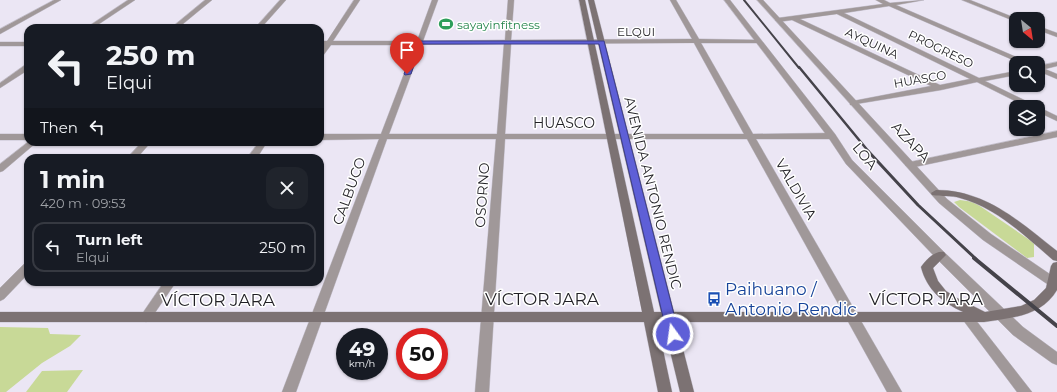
<!DOCTYPE html>
<meta charset="utf-8">
<style>
body{margin:0;font-family:Montserrat,sans-serif;background:#20242c;color:#f1f3f6;height:100vh;display:flex;flex-direction:column;font-size:15px;white-space:nowrap}
*{box-sizing:border-box;margin:0}
p{font-size:13px;color:#9ea1a6}
.icon{flex:none;width:22px;height:22px;fill:none;stroke:currentColor;stroke-width:2;stroke-linecap:round;stroke-linejoin:round}
.map{position:relative;flex:1;overflow:hidden}
.details{position:absolute;left:24px;top:154px;width:300px;height:132px;display:flex;flex-direction:column;background:#171b24;border-radius:12px;box-shadow:0 1px 3px #0004}
.details>*{flex:none}
.hud{position:absolute;left:24px;top:24px;width:300px;height:122px;border-radius:12px;box-shadow:0 1px 3px #0004;background:#171b24;color:#f1f3f6;overflow:hidden}
.needle{width:26px;rotate:150deg}
.fabs{position:absolute;left:1009px;top:12px;display:grid;gap:8px}
.fabs a{display:grid;place-items:center;width:36px;height:36px;border-radius:8px;background:#171b24;box-shadow:0 1px 3px #0004;font-size:20px}
.speed{position:absolute;left:336px;top:328px;display:flex;gap:8px;font-size:20px;font-weight:700;text-align:center}
.speed>*{display:grid;place-content:center;width:52px;height:52px;border-radius:50%;background:#171b24;box-shadow:0 1px 3px #0004;line-height:1}
.speed small{font-size:10px;font-weight:400}
.speed .limit{border:6px solid #d22;background:#fff;color:#111}
.pin{position:absolute;display:grid;place-items:center;width:34px;height:34px;color:#fff;margin:-41px -17px;border-radius:50% 50% 50% 0;rotate:-45deg;box-shadow:0 0 4px #0007}
.pin .icon{rotate:45deg}
.me{position:absolute;width:44px;margin:-22px;rotate:346deg;stroke-linejoin:round;filter:drop-shadow(0 0 3px #0008)}
.turn{display:flex;align-items:center;gap:14px;height:84px;padding:0 16px;font-size:18px}
.turn .icon{width:52px;height:52px;stroke-width:2.5}
.turn b{display:block;font-size:28px;line-height:34px}
.then{display:flex;align-items:center;height:38px;padding:0 16px;background:#0003;gap:8px;font-size:15px}
.round{display:grid;place-items:center;flex:none;width:42px;height:42px;border-radius:12px;background:#20242c}
.headline{display:flex;align-items:center;justify-content:space-between;height:68px;padding:0 16px}
h1{font-size:24px;font-weight:700;line-height:30px}
ul{padding:0;list-style:none}
li{display:flex;align-items:center;gap:12px;height:50px;margin:0 8px 6px;padding:0 8px;border:2px solid #363941;border-radius:12px}
li div{flex:1}
li b{display:block;font-size:15px}
li em{font-style:normal}
.map>svg:first-child{display:block}
</style>
<div class="map">
<svg width="1057" height="392" viewBox="0 0 1057 392">
<rect width="100%" height="100%" fill="#ebe6f4"/>
<g fill="#c8d997">
<path d="M960 200 974 202 1034 243V257L1027 258 959 207 954 202Z"/>
<path d="M0 327 48 328 50 334 81 335 70 346 42 363 6 392H0Z"/>
<path d="M83 370 67 392H26L42 371Z"/>
</g>
<g fill="none" stroke-linecap="round" stroke-linejoin="round">
<defs>
<g id="minor">
<path d="M54 0H61L0 34V29Z"/>
<path d="M128 0H135L93 28H86Z"/>
<path d="M205 0H212L178 28H171Z"/>
<path d="M354 0H360L333 41H417L432 0H438L423 41 505 40 508 0H514L511 40 692 39 670 0H676L699 39 761 40V42L759 43H701L753 134 832 133 836 136 832 139H756L902 392H887L747 139H505L489 392H475L496 139H387L296 392H282L379 139 320 140V134H381L415 45H331L322 57 320 58V51L324 45H320V41H327ZM694 43 744 134H505L511 44ZM504 44 497 134H389L422 45Z"/>
<path d="M876 0H884L890 3 924 0 896 5 1030 63H1020L889 6 844 13 979 78 1016 71V75L985 81 1057 116V121L1038 112V107H1027L977 82 941 90 850 105V101H853L931 86 792 20 778 22 775 20 778 18 883 4ZM837 14 970 79 940 85 800 19Z"/>
<path d="M962 0H970L1018 19H1016V22L1014 21Z"/>
<path d="M1038 26 1057 33V37L1038 30Z"/>
<rect x="0" y="42" width="28" height="4"/>
<path d="M1057 62V66L1045 69 1057 74V79L1038 71V66Z"/>
<path d="M25 65H28V70L0 88V83Z"/>
<path d="M1057 131V137L910 168 905 165 910 162Z"/>
<rect x="0" y="134" width="28" height="6"/>
<path d="M28 142H37L3 171 0 172V164Z"/>
<path d="M259 142H267L257 158H247Z"/>
<path d="M164 282H176L150 320 146 322 142 320 140 317 142 314Z"/>
<path d="M967 312 971 314 1032 392H1017L963 320 961 317 963 314Z"/>
</g>
<g id="tertiary">
<path d="M280 0H286L261 28H255Z"/>
<path d="M724 0H730L835 134 852 160 944 252 1023 327 1057 352V365L1052 363 1013 335 936 258 846 164 828 137Z"/>
<path d="M757 0H763L947 199 991 234 1057 279V289L1053 288 983 240 939 203Z"/>
<path d="M142 142H151L137 158H127Z"/>
<path d="M28 263V274L4 299 0 301V288L24 264Z"/>
</g>
<g id="secondary">
<path d="M579 0H585L654 312H661L588 0H594L674 312H963C942 302 927 290 921 267 926 260 935 250 944 252L946 255 933 268 938 281 946 291 957 298 985 312 1021 306 1034 300 1046 288 1051 266 1053 263 1057 262V290C1042 316 1011 318 984 322H676L694 392H680L663 322H657L672 392H658L644 322H0V312H642Z"/>
<path d="M936 190C986 190 1020 222 1057 251V261L1053 260C1025 236 997 208 960 198 951 195 942 197 932 195L931 193Z"/>
</g>
</defs>
<use href="#minor" stroke="#c6c2cf" stroke-width="1"/>
<use href="#tertiary" stroke="#c6c2cf" stroke-width="1"/>
<use href="#secondary" stroke="#c6c2cf" stroke-width="1"/>
<use href="#minor" fill="#a09899" fill-rule="evenodd"/>
<use href="#tertiary" fill="#a09899" fill-rule="evenodd"/>
<use href="#secondary" fill="#7c7273" fill-rule="evenodd"/>
<path stroke="#45434a" stroke-width="2" d="M744 0 799 68"/>
<path stroke="#45434a" stroke-width="2.5" d="M799 67 869 152"/>
<path stroke="#45434a" stroke-width="3" d="M868 151 918 205 976 259"/>
<path stroke="#45434a" stroke-width="4" d="M974 258 1057 326"/>
</g>
<path fill="#5e5fd7" stroke="#3d3e8c" d="M417 41H604L679 334 677 337 673 339 668 337 667 334 599 44H421L411 74 405 75 404 74Z"/>
<defs>
<symbol id="stadium-bare" viewBox="-9 -9 18 18"><path d="M0-5a6.5 5 0 1 0 0 10a6.5 5 0 1 0 0-10ZM-3.5-1.8h7v3.6h-7Z" fill="#2e9e5b" stroke="#fff" stroke-width="2.5" paint-order="stroke"/></symbol>
<symbol id="bus-bare" viewBox="-9 -9 18 18"><path d="M-5-6H5V4H4V6H2V4H-2V6H-4V4H-5ZM-3.5-4V0h7V-4ZM-3.5 1.2v1.5H-2V1.2ZM2 1.2v1.5H3.5V1.2Z" fill="#1a4fb4" stroke="#fff" stroke-width="2.5" paint-order="stroke"/></symbol>
</defs>
<g fill-rule="evenodd">
<use href="#stadium-bare" x="436" y="14" width="20" height="20"/>
<use href="#bus-bare" x="704" y="289" width="20" height="20"/>
</g>
<g text-anchor="middle" dominant-baseline="central" stroke-width="3" stroke-linejoin="round" paint-order="stroke">
<g font-size="12" fill="#27864d" stroke="#fff" text-anchor="start">
<text x="457" y="24">sayayinfitness</text>
</g>
<g font-size="12" fill="#201f24" stroke="#fff">
<text x="636" y="31">ELQUI</text>
<text transform="translate(872 43) rotate(25)">AYQUINA</text>
<text transform="translate(941 49) rotate(26)">PROGRESO</text>
<text transform="translate(920 79) rotate(-10)">HUASCO</text>
</g>
<g font-size="14" fill="#201f24" stroke="#fff">
<text x="564" y="123">HUASCO</text>
<text transform="translate(911 142) rotate(47)">AZAPA</text>
<text transform="translate(865 156) rotate(50)">LOA</text>
<text transform="translate(796 189) rotate(60)">VALDIVIA</text>
<text transform="translate(349 191) rotate(-70)">CALBUCO</text>
<text transform="translate(653 193) rotate(76)">AVENIDA ANTONIO RENDIC</text>
<text transform="translate(482 195) rotate(-86)">OSORNO</text>
</g>
<g font-size="17" fill="#164399" stroke="#fff" text-anchor="start">
<text x="725" y="289">Paihuano /<tspan x="725" dy="20">Antonio Rendic</tspan></text>
</g>
<g font-size="17" fill="#201f24" stroke="#fff">
<text x="542" y="299">VÍCTOR JARA</text>
<text x="926" y="299">VÍCTOR JARA</text>
<text x="218" y="300">VÍCTOR JARA</text>
</g>
</g>
</svg>
<div class="fabs">
<a><svg class="needle" viewBox="-14 -14 28 28"><path d="M0-13l5 13h-10z" fill="#e53935"/><path d="M0 13l5-13h-10z" fill="#9ea1a6"/></svg></a>
<a><svg class="icon" aria-label="search" viewBox="0 0 24 24"><circle cx="10" cy="10" r="6"/><path d="M15 15l6 6"/></svg></a>
<a><svg class="icon" aria-label="layers" viewBox="0 0 24 24"><path d="M12 4l9 5-9 5-9-5zM3 14l9 5 9-5"/></svg></a>
</div>
<div class="speed"><div>49<small>km/h</small></div><div class="limit">50</div></div>
<div class="pin" style="left:407px;top:74px;background:#d93025"><svg class="icon" aria-label="arrive" viewBox="0 0 24 24"><path d="M6 21V4h12l-3 4 3 4H6"/></svg></div>
<svg class="me" style="left:673px;top:334px" viewBox="-20 -20 40 40"><circle r="17" fill="#5e5fd7" stroke="#fff" stroke-width="3"/><path d="M0-11L8 9 0 5-8 9z" fill="#fff"/></svg>
<div class="hud">
<div class="turn"><svg class="icon" aria-label="left" viewBox="0 0 24 24"><path d="M17 20v-9H6M10 6l-5 5 5 5"/></svg><div><b>250 m</b>Elqui</div></div>
<div class="then">Then<svg class="icon" aria-label="left" viewBox="0 0 24 24"><path d="M17 20v-9H6M10 6l-5 5 5 5"/></svg></div>
</div>
<section class="details">
<div class="headline"><div><h1>1 min</h1><p>420 m · 09:53</p></div><a class="round"><svg class="icon" aria-label="close" viewBox="0 0 24 24"><path d="M6 6l12 12M18 6L6 18"/></svg></a></div>
<ul>
<li><svg class="icon" aria-label="left" viewBox="0 0 24 24"><path d="M17 20v-9H6M10 6l-5 5 5 5"/></svg><div><b>Turn left</b><p>Elqui</p></div><em>250 m</em></li>
</ul>
</section>
</div>
